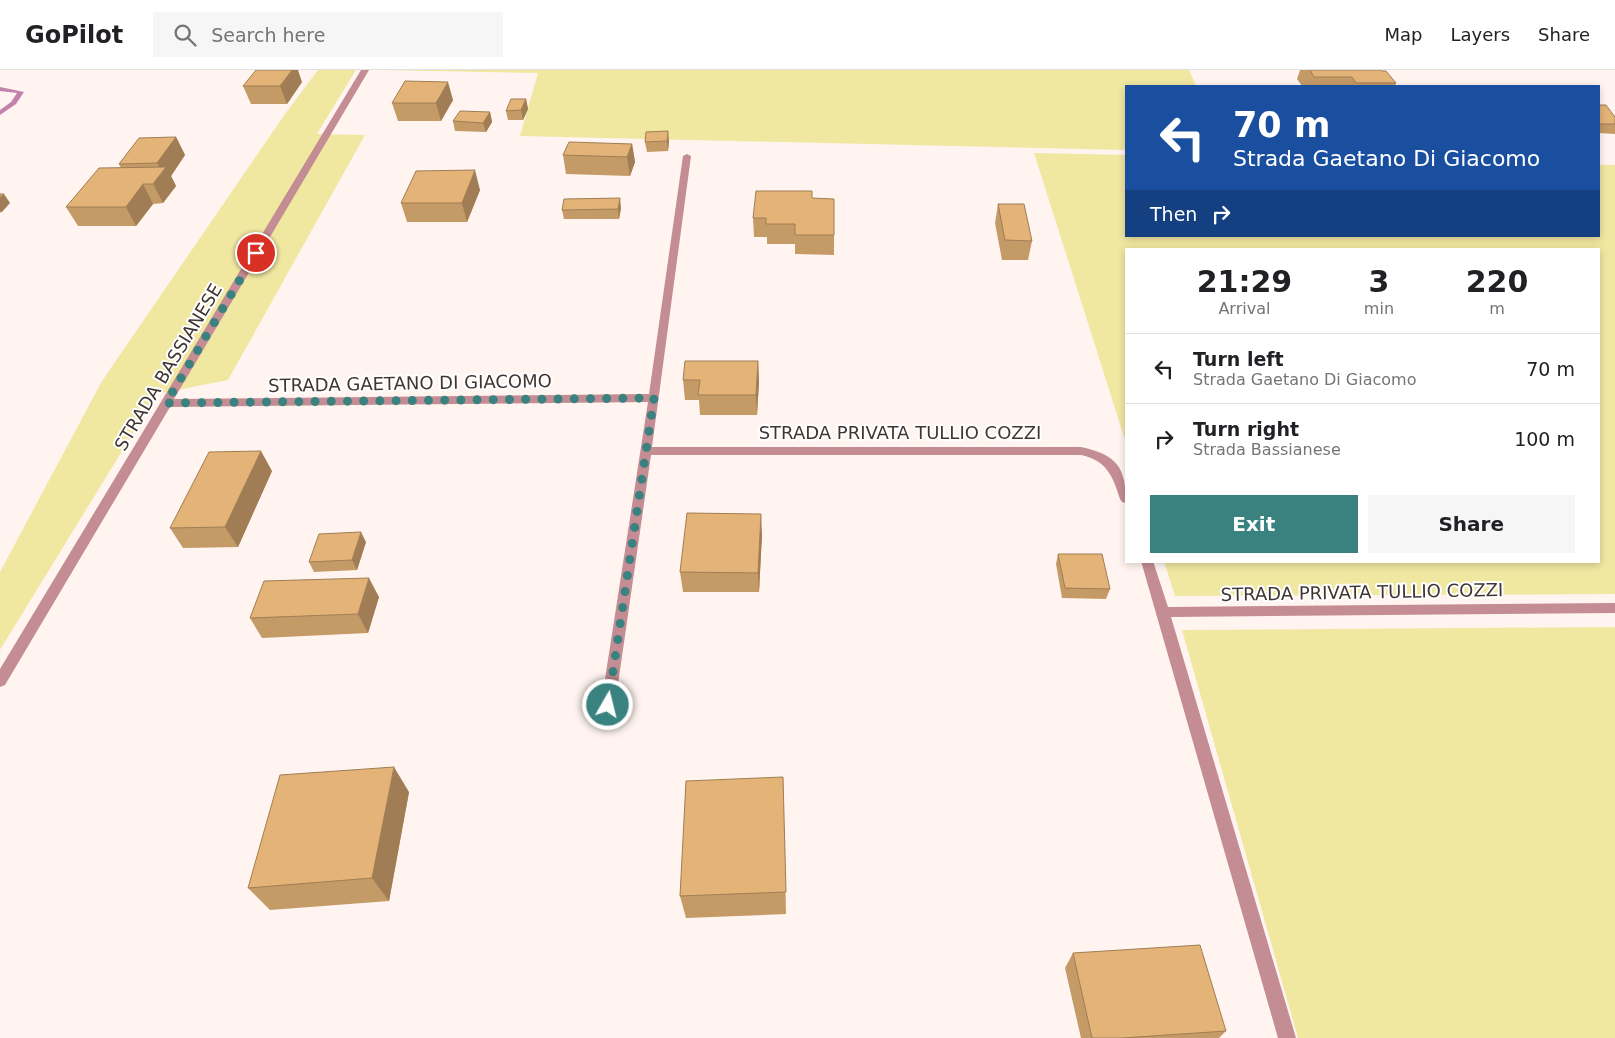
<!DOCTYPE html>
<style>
body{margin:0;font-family:"DejaVu Sans",sans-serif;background:#f6f6f6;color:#202124;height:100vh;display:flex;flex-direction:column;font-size:19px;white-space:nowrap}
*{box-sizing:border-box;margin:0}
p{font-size:16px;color:#757577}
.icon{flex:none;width:28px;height:28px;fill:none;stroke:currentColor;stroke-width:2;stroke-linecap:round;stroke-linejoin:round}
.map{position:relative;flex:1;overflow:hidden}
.details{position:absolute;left:1125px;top:178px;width:475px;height:315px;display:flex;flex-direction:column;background:#fff;border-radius:0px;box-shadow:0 2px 8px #0003}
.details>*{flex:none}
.top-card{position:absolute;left:1125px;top:15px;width:475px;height:152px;border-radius:0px;box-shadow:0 2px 8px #0003;background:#1a4fa0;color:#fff;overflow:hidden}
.pin{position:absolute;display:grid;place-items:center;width:42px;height:42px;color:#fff;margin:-21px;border:2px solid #fff;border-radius:50%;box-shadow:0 1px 5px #0007}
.me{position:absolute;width:55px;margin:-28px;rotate:8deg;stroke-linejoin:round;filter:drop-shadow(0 0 4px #0008)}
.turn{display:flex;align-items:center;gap:18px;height:105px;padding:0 25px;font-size:22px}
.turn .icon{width:65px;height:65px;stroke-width:2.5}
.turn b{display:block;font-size:35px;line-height:42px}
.then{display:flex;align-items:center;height:48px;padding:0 25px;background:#0003;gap:10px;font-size:19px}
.eta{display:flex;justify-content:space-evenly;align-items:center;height:85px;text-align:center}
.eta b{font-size:30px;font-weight:700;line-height:35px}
.primary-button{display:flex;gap:10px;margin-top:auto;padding:10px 25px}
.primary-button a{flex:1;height:58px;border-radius:0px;background:#3a8280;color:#fff;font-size:20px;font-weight:700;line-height:58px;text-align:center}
.primary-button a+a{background:#f6f6f6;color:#202124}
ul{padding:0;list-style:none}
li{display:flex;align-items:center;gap:15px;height:70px;padding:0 25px;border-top:1px solid #e0e0e0}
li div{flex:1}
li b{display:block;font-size:19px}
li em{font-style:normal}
header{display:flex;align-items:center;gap:30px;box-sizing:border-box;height:70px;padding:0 25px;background:#fff;border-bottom:1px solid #e0e0e0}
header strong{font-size:24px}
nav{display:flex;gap:28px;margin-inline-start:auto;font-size:18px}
.search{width:350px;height:45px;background:#f6f6f6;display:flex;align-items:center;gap:12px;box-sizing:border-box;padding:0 18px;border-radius:0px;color:#757577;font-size:19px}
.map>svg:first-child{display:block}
</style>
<header>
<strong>GoPilot</strong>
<div class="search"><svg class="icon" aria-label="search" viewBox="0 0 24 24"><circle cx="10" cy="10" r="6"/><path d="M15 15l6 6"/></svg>Search here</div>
<nav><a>Map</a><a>Layers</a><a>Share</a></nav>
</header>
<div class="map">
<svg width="1615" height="968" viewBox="0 0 1615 968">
<rect width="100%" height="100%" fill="#fff4f0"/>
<g fill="#f0e7a1">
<path d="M318 0H356L317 64 365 65 228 310 157 324 0 580V502L102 311 285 44Z"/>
<path d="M381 0H1189L1196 16H1126V80L520 66 538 3Z"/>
<path d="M1034 83 1126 85V166H1599V95H1615V524L1175 526 1164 491H1599V179H1126V373Z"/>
<path d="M1615 557V968H1298L1182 560Z"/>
</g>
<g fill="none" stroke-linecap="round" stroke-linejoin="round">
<path fill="#c183ac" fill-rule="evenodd" d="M0 17 24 22 16 34 0 45V40L11 32 17 23 0 21Z"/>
<g fill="#c48c93" fill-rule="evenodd">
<path d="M361 0H369L174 329 649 324 683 86 687 84 691 86 652 377H1081C1117 385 1126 397 1126 433L1122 432 1120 429C1113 406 1106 390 1081 385H651L615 635 613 639 608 641 603 639 601 635 648 332 170 337 5 615 0 617V599Z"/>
<path d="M1141 491H1153L1168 537 1615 533V543L1171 547 1296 968H1278Z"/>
</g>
</g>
<g fill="#c49a67">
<path d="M1300 0H1381L1396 13 1395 16H1302L1297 9Z"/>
<path d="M302 12 287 34H251L243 16Z"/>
<path d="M526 29 528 39 523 50H508L506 41Z"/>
<path d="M453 30 441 51H398L392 33Z"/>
<path d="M1599 35 1615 47V64L1599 63Z"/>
<path d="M490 42 492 52 486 62 455 61 453 51Z"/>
<path d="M176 67 185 85 171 106 176 116 163 133 153 134 136 156H78L66 137 121 98 119 94Z"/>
<path d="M669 71 668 81 647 82 645 72Z"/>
<path d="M632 74 635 92 630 106 566 104 563 85Z"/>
<path d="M480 120 467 152H407L401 133Z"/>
<path d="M812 128 834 165V185L795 184V174H767V167H754L753 148Z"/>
<path d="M998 134 1032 171 1028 190H1002L995 153Z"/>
<path d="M621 138 619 149H564L562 140Z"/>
<path d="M758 291 759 311 757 345H700L699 330H685L683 310Z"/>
<path d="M272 401 238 477 183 478 170 458Z"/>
<path d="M762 464 759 522H683L680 502Z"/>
<path d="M366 472 357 500 314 502 309 492Z"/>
<path d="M1058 484 1110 519 1106 529 1062 528 1056 494Z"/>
<path d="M379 527 368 563 262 568 250 548Z"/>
<path d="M783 707 786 844 686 848 680 826Z"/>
<path d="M409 722 389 831 270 840 248 818Z"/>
<path d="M1073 883 1226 961 1219 968H1081L1065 898Z"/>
</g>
<g fill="#a07d54">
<path d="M292 0H298L302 12 287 34 280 16Z"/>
<path d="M448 12 453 30 441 51 436 33Z"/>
<path d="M526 29 528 39 523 50 521 40Z"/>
<path d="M490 42 492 52 486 62 483 53Z"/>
<path d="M668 61 669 71 668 81 667 71Z"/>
<path d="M176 67 185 85 171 106 176 116 163 133 153 114 162 103 157 93Z"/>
<path d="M632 74 635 92 630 106 627 87Z"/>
<path d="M475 100 480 120 467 152 462 133Z"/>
<path d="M143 114 153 134 136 156 126 137Z"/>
<path d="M4 124 10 133 1 143 0 141V128Z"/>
<path d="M620 128 621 138 619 149 618 139Z"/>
<path d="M758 291 759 311 757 345 756 325Z"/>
<path d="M261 381 272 401 238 477 225 457Z"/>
<path d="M761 444 762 464 759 522 758 503Z"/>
<path d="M361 462 366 472 357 500 352 490Z"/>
<path d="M369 508 379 527 368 563 358 544Z"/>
<path d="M394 697 409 722 389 831 372 808Z"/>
</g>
<g fill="#e4b378" stroke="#a07d54">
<path d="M256 0H292L280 16H243Z"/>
<path d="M1310 0H1381L1382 1H1386L1396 13H1356L1352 7H1314Z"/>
<path d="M405 11 448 12 436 33H392Z"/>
<path d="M511 29H526L521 40 506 41Z"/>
<path d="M1599 35H1606L1615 47V54H1600L1599 52Z"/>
<path d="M460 41 490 42 483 53 453 51Z"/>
<path d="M668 61 667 71 645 72 646 62Z"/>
<path d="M176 67 157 93 119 94 139 68Z"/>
<path d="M569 72 632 74 627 87 563 85Z"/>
<path d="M166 97 153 114H143L126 137H66L99 98Z"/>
<path d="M475 100 462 133H401L416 101Z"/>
<path d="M756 121H812V128L834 129V165H795V154H766V148H753Z"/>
<path d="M0 124H4L0 128Z"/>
<path d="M620 128 618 139 562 140 564 129Z"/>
<path d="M998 134H1024L1032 171 1005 170Z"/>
<path d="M685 291H758L756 325H698L700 310H683Z"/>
<path d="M261 381 225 457 170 458 209 382Z"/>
<path d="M687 443 761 444 758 503 680 502Z"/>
<path d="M361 462 352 490 309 492 319 464Z"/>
<path d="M1058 484H1102L1110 519 1065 518Z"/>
<path d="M369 508 358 544 250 548 264 511Z"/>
<path d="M394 697 372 808 248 818 280 705Z"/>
<path d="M783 707 786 822 680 826 686 711Z"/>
<path d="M1200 875 1226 961 1122 968H1092L1073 883Z"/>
</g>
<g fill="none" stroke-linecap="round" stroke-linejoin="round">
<path stroke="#3a8280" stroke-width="9" stroke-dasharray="0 16.2" d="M256 183 166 333 654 328 608 635"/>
</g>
<g text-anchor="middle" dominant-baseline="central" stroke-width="4" stroke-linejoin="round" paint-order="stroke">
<g font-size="18" fill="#403532" stroke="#fff">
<text transform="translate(168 297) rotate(-59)">STRADA BASSIANESE</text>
<text transform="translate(410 313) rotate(-1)">STRADA GAETANO DI GIACOMO</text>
<text x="900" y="362">STRADA PRIVATA TULLIO COZZI</text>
<text transform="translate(1362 522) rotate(-1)">STRADA PRIVATA TULLIO COZZI</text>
</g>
</g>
</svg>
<div class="pin" style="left:256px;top:183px;background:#d93025"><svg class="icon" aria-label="arrive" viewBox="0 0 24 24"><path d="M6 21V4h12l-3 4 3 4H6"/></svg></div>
<svg class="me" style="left:608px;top:635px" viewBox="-20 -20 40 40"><circle r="17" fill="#3a8280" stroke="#fff" stroke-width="3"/><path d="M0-11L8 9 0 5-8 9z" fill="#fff"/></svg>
<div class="top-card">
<div class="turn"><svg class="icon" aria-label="left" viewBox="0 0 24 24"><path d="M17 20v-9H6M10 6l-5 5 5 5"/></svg><div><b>70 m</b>Strada Gaetano Di Giacomo</div></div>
<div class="then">Then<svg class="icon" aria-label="right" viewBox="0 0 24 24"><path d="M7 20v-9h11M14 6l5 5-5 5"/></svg></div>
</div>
<section class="details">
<div class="eta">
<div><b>21:29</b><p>Arrival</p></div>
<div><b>3</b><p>min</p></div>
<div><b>220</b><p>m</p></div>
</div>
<ul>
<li><svg class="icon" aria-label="left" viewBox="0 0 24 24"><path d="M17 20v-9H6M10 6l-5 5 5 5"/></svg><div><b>Turn left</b><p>Strada Gaetano Di Giacomo</p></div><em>70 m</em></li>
<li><svg class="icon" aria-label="right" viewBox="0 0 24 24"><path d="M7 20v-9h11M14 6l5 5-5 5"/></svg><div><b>Turn right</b><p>Strada Bassianese</p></div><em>100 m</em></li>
</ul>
<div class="primary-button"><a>Exit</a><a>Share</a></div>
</section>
</div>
